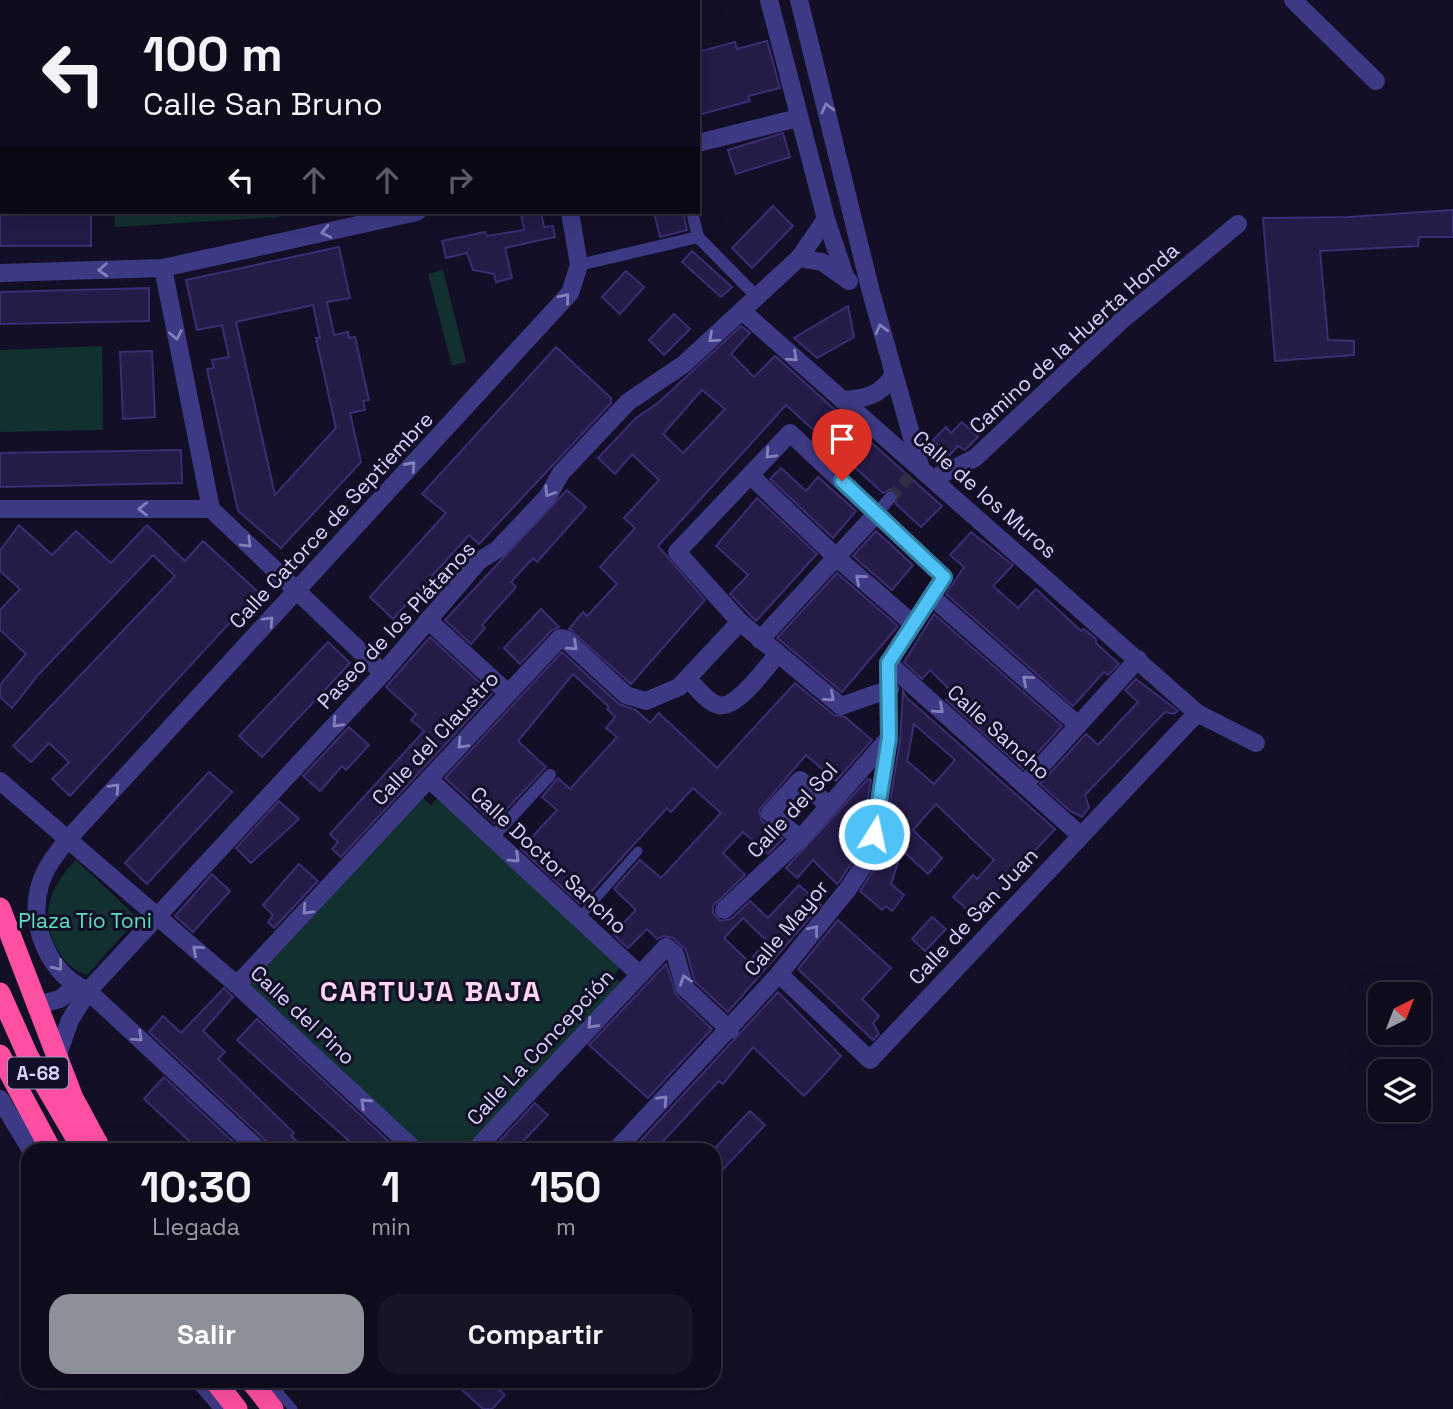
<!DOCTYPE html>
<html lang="es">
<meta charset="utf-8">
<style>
body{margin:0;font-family:"Space Grotesk",sans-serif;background:#171425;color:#f1f3f6;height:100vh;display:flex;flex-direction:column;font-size:26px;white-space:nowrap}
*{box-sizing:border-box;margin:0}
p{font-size:23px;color:#9b9ba3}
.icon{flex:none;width:38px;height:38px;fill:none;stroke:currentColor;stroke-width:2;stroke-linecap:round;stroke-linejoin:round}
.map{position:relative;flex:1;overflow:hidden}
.side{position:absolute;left:21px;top:1143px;width:700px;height:245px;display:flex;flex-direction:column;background:#0e0b1c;border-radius:21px;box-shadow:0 7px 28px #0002,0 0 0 2px #2e2b3b}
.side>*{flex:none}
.guide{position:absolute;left:0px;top:0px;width:700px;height:214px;box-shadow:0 7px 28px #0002,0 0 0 2px #2e2b3b;background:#0e0b1c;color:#f1f3f6;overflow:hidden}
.needle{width:46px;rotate:42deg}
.tools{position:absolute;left:1368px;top:982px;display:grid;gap:14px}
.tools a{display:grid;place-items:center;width:63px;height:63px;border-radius:14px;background:#0e0b1c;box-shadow:0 7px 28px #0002,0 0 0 2px #2e2b3b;font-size:35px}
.pin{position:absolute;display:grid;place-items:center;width:60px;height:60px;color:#fff;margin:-72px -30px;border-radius:50% 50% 50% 0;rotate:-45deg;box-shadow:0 0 7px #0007}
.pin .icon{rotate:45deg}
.me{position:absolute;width:77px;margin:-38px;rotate:10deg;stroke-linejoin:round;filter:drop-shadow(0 0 5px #0008)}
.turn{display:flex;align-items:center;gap:24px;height:147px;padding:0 28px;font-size:32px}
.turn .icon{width:91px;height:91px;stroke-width:2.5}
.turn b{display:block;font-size:49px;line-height:60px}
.lanes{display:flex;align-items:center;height:66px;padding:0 28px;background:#0003;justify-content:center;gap:35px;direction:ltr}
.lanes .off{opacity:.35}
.eta{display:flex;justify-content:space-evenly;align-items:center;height:119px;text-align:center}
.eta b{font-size:42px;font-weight:800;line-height:49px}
.primary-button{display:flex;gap:14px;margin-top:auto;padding:14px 28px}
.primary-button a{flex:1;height:80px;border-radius:21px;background:#8c9099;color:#fff;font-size:28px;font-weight:800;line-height:80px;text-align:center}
.primary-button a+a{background:#171425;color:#f1f3f6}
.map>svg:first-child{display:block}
</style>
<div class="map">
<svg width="1453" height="1409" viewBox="0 0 1453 1409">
<rect width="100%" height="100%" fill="#130f26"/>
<g fill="#12302f">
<path d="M114 212H279L280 217 115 227Z"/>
<path d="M443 270 466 362 452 366 428 274Z"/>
<path d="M102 346 103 430 0 432V350Z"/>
<path d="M439 796 621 967 613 976 623 984 466 1150H426L247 988 422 798 431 805Z"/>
<path d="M76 860 138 918 87 975C75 972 65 962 59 952 37 918 50 886 76 860Z"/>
</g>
<g fill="#241b47" stroke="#3b2d73" stroke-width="2" fill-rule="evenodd">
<path d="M767 41 780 88 748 96 750 101 698 115V52L735 42 737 49Z"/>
<path d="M783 133 790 157 736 174 728 150Z"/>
<path d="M773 206 793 226 752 268 732 248Z"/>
<path d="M1453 210V237H1419L1418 246 1320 251 1328 340 1354 341V355L1275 361 1263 218 1348 217Z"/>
<path d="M532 212H541L544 227 553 226 555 237 505 248 512 278 496 282 494 274 473 270 467 253 446 258 442 241 485 232 487 236 524 230 521 214Z"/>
<path d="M654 212H683L687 230 660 237Z"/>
<path d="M0 213 91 214V246H0Z"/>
<path d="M339 247 350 298 327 302 334 335 348 332 349 338 355 337 369 400 363 401 365 410 350 413 361 462 281 548 238 511 207 369 214 368 212 360 229 357 222 325 197 330 186 280ZM313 305 320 338H316L336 428 275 495 236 322Z"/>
<path d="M692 251 732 287 721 297 682 262Z"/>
<path d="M626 271 644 287 620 314 602 297Z"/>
<path d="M149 288V321L0 324V292Z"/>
<path d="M848 306 854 337 817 358 794 338Z"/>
<path d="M674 314 690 329 664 355 649 340Z"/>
<path d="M741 326 750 333 731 354 754 377 775 356 942 506 921 527 896 504V492L891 489 883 493 786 405 658 546 705 600 631 684 569 629 583 612 587 616 617 584 600 567 635 528 624 518 659 480 632 454 615 474 598 458 636 418 658 403ZM702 390 725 409 683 453 663 434Z"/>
<path d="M556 347 611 398V403L479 544 469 535 393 619 370 597 446 513 422 494Z"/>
<path d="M152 351 155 417 123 419 120 352Z"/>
<path d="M962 422 978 437 965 450 958 446 949 456 933 440 946 427 951 433Z"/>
<path d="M181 450 182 483 0 487V453Z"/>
<path d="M781 468 806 491 818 477 856 511 833 538 770 479Z"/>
<path d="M567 490 586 507 537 562 533 558 511 582 516 587 482 625 485 628 471 644 445 620Z"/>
<path d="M757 498 817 554 756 621 730 594 748 575 716 546Z"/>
<path d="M19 525 52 555 76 531 111 563 147 525 185 561 203 541 258 592 70 796 52 779 69 762 49 743 31 762 13 746 175 576 153 555 39 674 12 708 0 697V685L26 654 0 630V610L20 589 0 571V551Z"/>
<path d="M876 531 913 565 892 590 853 556Z"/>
<path d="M971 532 1013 565 993 586 1018 608 1036 589 1081 631 1084 629 1096 639V643L1119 664 1108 675 1104 672 1073 706 946 594 964 567 950 555Z"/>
<path d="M837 573 898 626 842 692 777 638Z"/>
<path d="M541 609 559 627 552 630 520 664 504 648Z"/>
<path d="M934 614 1062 726 1023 769 946 700 953 693 930 670 922 679 904 662Z"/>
<path d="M430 637 492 694 341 857 332 849 338 842 330 834 424 731 411 720 416 714 386 687Z"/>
<path d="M328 642 350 663 262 757 239 736Z"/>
<path d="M562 652 619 704 636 710 650 723 659 713 717 768 795 683 834 715 845 717 872 740 836 781 806 755 759 810 762 821 783 839 768 854 743 832 723 853 745 875 713 906V913L720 921 731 919 750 901 768 918 799 885 821 905 728 1012 695 982 686 950 673 938 663 936 657 939 647 929 628 948 613 934 636 910 614 889 640 860 661 878 721 813 693 788 671 812 667 808 580 904 521 849 557 810 542 797 558 778 570 789 617 737 606 728 615 717 607 709 609 707 573 674 518 741 546 767 494 823 445 778ZM743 918 766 940 749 962 724 938Z"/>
<path d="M1136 679 1178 711 1174 714 1165 712 1085 795 1089 807 1082 817 1070 811 1040 784 1086 734 1098 745 1138 702 1125 690Z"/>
<path d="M903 691 906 697 1055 829 974 916 953 897 973 875 977 879 994 860 936 804 913 830 942 858 928 874 902 850 891 884 904 895 892 911 886 906 882 910 860 891 881 858 900 740ZM914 724 955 760 934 784 907 761Z"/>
<path d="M349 727 369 745 346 770 342 766 320 791 303 776Z"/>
<path d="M209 772 232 792 147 884 125 863Z"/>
<path d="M868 779 871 780 859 852 839 882 837 884 813 860 797 878 786 868Z"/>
<path d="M279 801 299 819 251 863 236 848Z"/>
<path d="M299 864 318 881 274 928 268 922 273 915 263 905Z"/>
<path d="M212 874 230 891 193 932 175 916Z"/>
<path d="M932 917 946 929 925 951 912 939Z"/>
<path d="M838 920 891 968 862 999 879 1016 873 1023 879 1034 873 1040 798 969Z"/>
<path d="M666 964 677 996 712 1029 648 1098 589 1045Z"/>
<path d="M224 988 233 997 203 1031 225 1052 218 1059 294 1133 291 1136 307 1150H270L267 1142 149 1032 163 1016 181 1033Z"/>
<path d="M778 992 841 1056 822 1077 804 1096 753 1047 723 1084 719 1081 655 1150H632Z"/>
<path d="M257 1019 383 1136 398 1150H359L237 1040Z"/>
<path d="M164 1077 242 1150H199L144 1099Z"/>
<path d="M535 1103 548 1115 529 1135 515 1150H491Z"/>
<path d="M750 1111 765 1125 714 1179V1149Z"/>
<path d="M452 1381H490L505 1395 492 1409H483Z"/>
</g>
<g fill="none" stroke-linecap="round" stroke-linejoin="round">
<path stroke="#312d47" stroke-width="12" stroke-dasharray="12 6" stroke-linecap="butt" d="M890 498 910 476"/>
<g stroke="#3d3a85" stroke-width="9">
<path d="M579 918 638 851"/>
<path d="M269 1381 293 1409"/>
</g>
<g stroke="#3d3a85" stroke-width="12">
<path d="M692 212 698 237 757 297"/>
<path d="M579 265 698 237"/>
<path d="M877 513 890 498"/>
<path d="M493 837 550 775"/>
</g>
<g stroke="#3d3a85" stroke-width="18">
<path d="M519 0V2"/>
<path d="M769 0 826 219 846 279"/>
<path d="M799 0 871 292 920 466"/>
<path d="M1293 0 1376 81"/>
<path d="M698 143 798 118"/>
<path d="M799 258 822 262 849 281"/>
<path d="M163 268 211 509 383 673"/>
<path d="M0 273 163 268 417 212"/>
<path d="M742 311 1197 713 1256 743"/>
<path d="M842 400C864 399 880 396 893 376"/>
<path d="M751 476 836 557 912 623"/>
<path d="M934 478 975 458 1122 320 1238 224"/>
<path d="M0 509H211"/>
<path d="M932 597 1078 725"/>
<path d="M428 620 508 693"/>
<path d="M760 640 877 513"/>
<path d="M888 663 1080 835"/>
<path d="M688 679C696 687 707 702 718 705 737 710 765 668 777 655"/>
<path d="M429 779 639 974"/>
<path d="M0 781 237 985 415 1150"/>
<path d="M1024 785 1138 659"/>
<path d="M800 839 770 813 800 780 828 805"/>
<path d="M724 910 800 839 889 738"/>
<path d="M779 974 870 1060 1197 713"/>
<path d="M237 985 560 638 565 639 626 695 646 701 679 687 740 622"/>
<path d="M37 1005 60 999 76 986"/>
<path d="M57 1057 70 1020 88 991 383 673 479 561 498 549 548 496 561 473 628 402 684 364 799 258 826 219"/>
<path d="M259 1150 88 991C49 974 28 926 40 885 45 867 57 853 68 839L570 293 579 265 570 212"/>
<path d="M475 1150 666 947 675 954 685 988 730 1030"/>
<path d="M616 1150 779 974 848 889 870 856 889 738 888 663 944 577 790 433 677 552 740 622 841 706 890 689"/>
</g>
<g stroke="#3d3a85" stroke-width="18">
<path d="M0 1099 31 1150"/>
<path d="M200 1381 224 1409"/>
</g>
<g stroke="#ff4fa3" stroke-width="21">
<path d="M0 908 73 1098 101 1150"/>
<path d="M0 993 28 1056 83 1150"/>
<path d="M0 1055 51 1150"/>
<path d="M215 1381 237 1409"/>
<path d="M251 1381 273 1409"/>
</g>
</g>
<defs><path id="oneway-chevron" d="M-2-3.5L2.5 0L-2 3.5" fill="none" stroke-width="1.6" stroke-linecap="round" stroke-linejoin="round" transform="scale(1.75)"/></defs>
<g stroke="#837fbc">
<use href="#oneway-chevron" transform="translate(827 108) rotate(-104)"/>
<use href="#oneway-chevron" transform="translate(326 232) rotate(167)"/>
<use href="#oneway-chevron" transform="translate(103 270) rotate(178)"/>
<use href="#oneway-chevron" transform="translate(565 298) rotate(-51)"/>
<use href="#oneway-chevron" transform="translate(881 329) rotate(-105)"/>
<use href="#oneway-chevron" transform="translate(176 335) rotate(79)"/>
<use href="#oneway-chevron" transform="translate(713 338) rotate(138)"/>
<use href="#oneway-chevron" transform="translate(793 357) rotate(42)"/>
<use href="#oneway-chevron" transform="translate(770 454) rotate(133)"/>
<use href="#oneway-chevron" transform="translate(411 466) rotate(-48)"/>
<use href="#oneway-chevron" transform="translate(549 492) rotate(124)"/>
<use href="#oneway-chevron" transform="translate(143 509) rotate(180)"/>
<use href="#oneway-chevron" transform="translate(247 543) rotate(44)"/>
<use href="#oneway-chevron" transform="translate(860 579) rotate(-139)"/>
<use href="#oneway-chevron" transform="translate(269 621) rotate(-47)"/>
<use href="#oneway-chevron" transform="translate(573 646) rotate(42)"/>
<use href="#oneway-chevron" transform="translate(1027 680) rotate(-139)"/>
<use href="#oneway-chevron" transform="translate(830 697) rotate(41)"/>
<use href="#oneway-chevron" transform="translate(939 709) rotate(42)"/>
<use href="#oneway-chevron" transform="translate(337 723) rotate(133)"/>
<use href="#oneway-chevron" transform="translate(462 744) rotate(133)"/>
<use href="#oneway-chevron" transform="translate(115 788) rotate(-47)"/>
<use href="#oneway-chevron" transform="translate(515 858) rotate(43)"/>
<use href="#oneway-chevron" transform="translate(307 910) rotate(133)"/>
<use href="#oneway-chevron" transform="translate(814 930) rotate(-51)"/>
<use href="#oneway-chevron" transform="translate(197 950) rotate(-139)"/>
<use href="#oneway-chevron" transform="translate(58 966) rotate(51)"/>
<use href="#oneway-chevron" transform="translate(685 980) rotate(-109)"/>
<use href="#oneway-chevron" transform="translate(592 1024) rotate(133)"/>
<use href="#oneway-chevron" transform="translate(138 1037) rotate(43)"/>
<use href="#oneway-chevron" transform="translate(663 1100) rotate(-47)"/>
<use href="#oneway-chevron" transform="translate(365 1103) rotate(-137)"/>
</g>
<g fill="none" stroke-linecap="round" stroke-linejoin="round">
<defs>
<path id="route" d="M842 481 944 577 888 663 889 738 874 834"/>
</defs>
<use href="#route" stroke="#337fa1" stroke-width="18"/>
<use href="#route" stroke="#4fc3f7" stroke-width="12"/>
</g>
<g text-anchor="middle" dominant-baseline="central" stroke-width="6" stroke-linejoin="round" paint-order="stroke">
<rect fill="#130f26" stroke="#9e99be" stroke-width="2" x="8" y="1057.5" width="60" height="31" rx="5"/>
<g font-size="19" font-weight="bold" fill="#d9d4ff">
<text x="38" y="1073">A-68</text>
</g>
<g font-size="21" fill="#d9d4ff" stroke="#130f26">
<text transform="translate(1074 338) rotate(-42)">Camino de la Huerta Honda</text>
<text transform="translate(985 494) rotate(41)">Calle de los Muros</text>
<text transform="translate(331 520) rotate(-47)">Calle Catorce de Septiembre</text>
<text transform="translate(396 625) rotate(-47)">Paseo de los Plátanos</text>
<text transform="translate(999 732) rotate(42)">Calle Sancho</text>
<text transform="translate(435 738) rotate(-47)">Calle del Claustro</text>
<text transform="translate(792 810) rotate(-47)">Calle del Sol</text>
<text transform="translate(549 860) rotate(43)">Calle Doctor Sancho</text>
<text transform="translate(973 916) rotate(-47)">Calle de San Juan</text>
<text transform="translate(786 928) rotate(-50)">Calle Mayor</text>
<text transform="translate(303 1015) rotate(43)">Calle del Pino</text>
<text transform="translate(540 1047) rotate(-47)">Calle La Concepción</text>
</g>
<g font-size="21" fill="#5fe0c0" stroke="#130f26">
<text x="85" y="920">Plaza Tío Toni</text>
</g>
<g font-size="28" font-weight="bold" letter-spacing="2" fill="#ffd6f0" stroke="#130f26">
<text x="431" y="991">CARTUJA BAJA</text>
</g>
</g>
</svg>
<div class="tools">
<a><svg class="needle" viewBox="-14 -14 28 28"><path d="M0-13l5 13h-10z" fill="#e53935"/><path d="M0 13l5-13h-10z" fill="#9b9ba3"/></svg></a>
<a><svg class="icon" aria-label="layers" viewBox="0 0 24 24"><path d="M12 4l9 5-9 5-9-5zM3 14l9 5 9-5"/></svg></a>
</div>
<div class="pin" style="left:842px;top:481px;background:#d93025"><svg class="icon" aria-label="arrive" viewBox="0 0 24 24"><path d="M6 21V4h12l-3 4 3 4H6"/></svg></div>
<svg class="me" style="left:874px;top:834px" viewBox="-20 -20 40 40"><circle r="17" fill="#4fc3f7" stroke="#fff" stroke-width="3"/><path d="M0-11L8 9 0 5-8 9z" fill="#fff"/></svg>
<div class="guide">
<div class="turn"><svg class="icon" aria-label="left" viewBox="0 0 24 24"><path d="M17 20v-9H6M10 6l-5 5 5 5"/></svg><div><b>100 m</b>Calle San Bruno</div></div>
<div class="lanes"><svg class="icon" aria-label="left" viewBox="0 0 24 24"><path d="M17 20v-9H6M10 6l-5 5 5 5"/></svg><svg class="icon off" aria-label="ahead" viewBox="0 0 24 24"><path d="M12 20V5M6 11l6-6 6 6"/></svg><svg class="icon off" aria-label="ahead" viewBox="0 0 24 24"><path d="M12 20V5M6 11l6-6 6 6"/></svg><svg class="icon off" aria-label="right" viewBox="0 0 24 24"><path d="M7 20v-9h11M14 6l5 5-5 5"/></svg></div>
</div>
<section class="side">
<div class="eta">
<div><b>10:30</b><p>Llegada</p></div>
<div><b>1</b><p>min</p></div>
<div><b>150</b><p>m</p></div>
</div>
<div class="primary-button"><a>Salir</a><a>Compartir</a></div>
</section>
</div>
